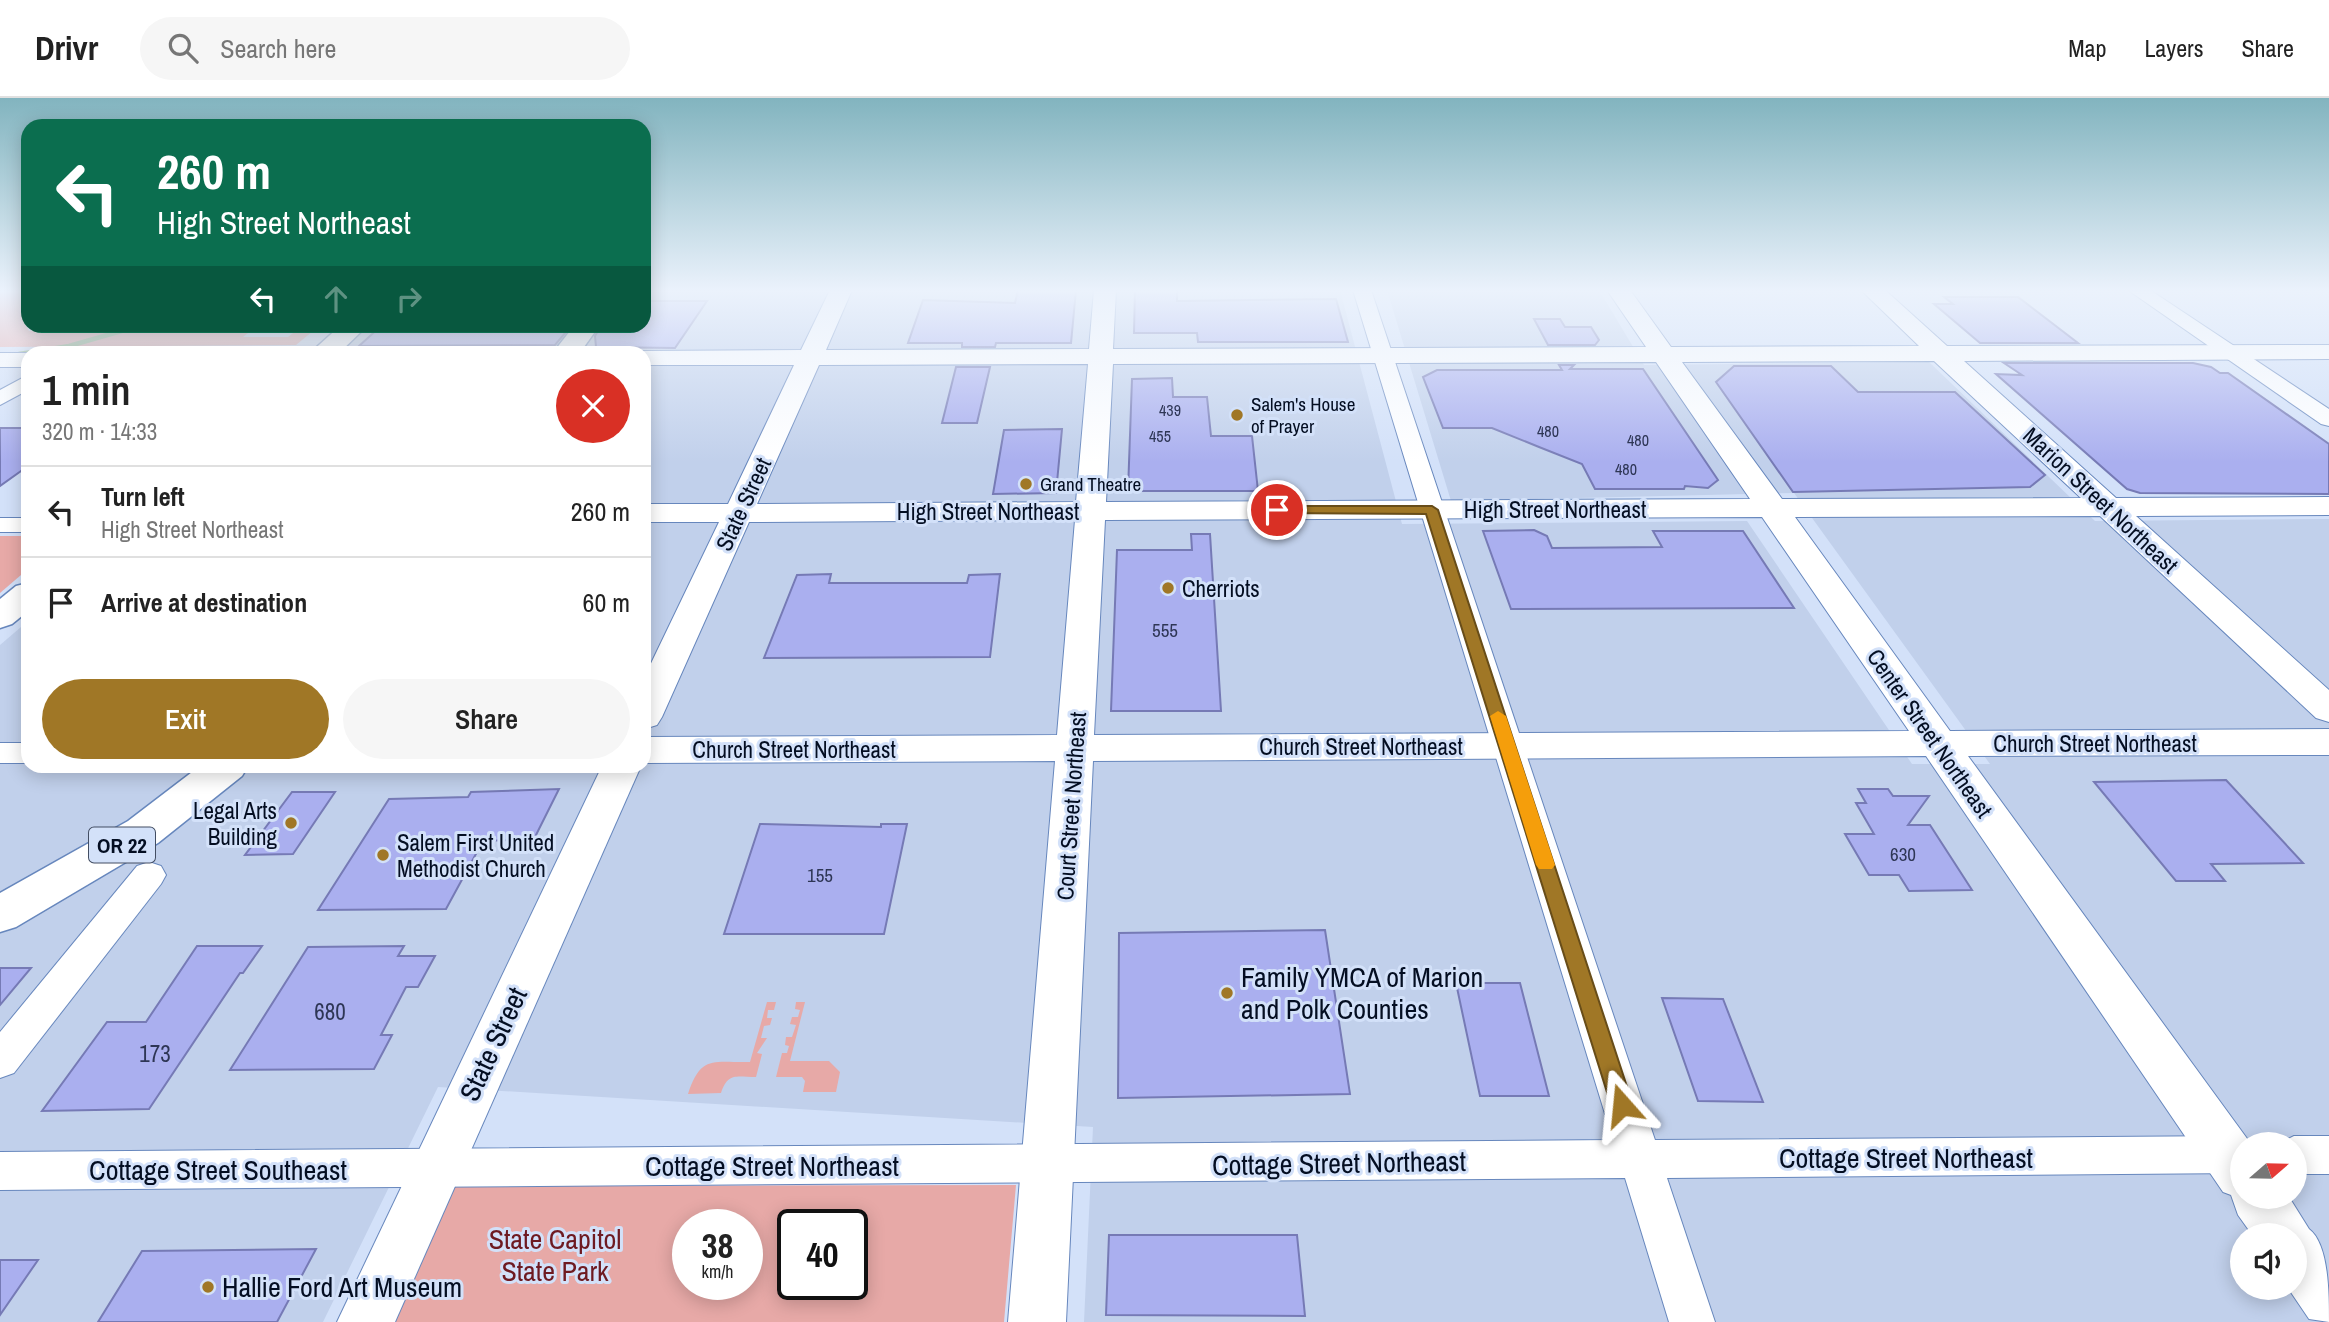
<!DOCTYPE html>
<meta charset="utf-8">
<style>
body{margin:0;font-family:"Archivo Narrow",sans-serif;background:#f6f6f6;color:#222;height:100vh;display:flex;flex-direction:column;font-size:26px;white-space:nowrap}
*{box-sizing:border-box;margin:0}
p{font-size:23px;color:#767676}
.icon{flex:none;width:38px;height:38px;fill:none;stroke:currentColor;stroke-width:2;stroke-linecap:round;stroke-linejoin:round}
.map{position:relative;flex:1;overflow:hidden}
.drawer{position:absolute;left:21px;top:248px;width:630px;height:427px;display:flex;flex-direction:column;background:#fff;border-radius:21px;box-shadow:0 4px 18px #0003}
.drawer>*{flex:none}
.guide{position:absolute;left:21px;top:21px;width:630px;height:214px;border-radius:21px;box-shadow:0 4px 18px #0003;background:#0b6e4f;color:#fff;overflow:hidden}
.needle{width:46px;rotate:70deg}
.buttons{position:absolute;left:2230px;top:1034px;display:grid;gap:14px}
.buttons a{display:grid;place-items:center;width:77px;height:77px;border-radius:50%;background:#fff;box-shadow:0 4px 18px #0003;font-size:35px}
.speed{position:absolute;left:672px;top:1111px;display:flex;gap:14px;font-size:35px;font-weight:700;text-align:center}
.speed>*{display:grid;place-content:center;width:91px;height:91px;border-radius:50%;background:#fff;box-shadow:0 4px 18px #0003;line-height:1}
.speed small{font-size:18px;font-weight:400}
.speed .limit{border:4px solid #111;border-radius:10px;background:#fff;color:#111}
.pin{position:absolute;display:grid;place-items:center;width:60px;height:60px;color:#fff;margin:-30px;border:4px solid #fff;border-radius:50%;box-shadow:0 2px 7px #0007}
.me{position:absolute;width:77px;margin:-38px;rotate:342deg;stroke-linejoin:round;filter:drop-shadow(0 0 5px #0008)}
.turn{display:flex;align-items:center;gap:24px;height:147px;padding:0 21px;font-size:32px}
.turn .icon{width:91px;height:91px;stroke-width:2.5}
.turn b{display:block;font-size:49px;line-height:60px}
.lanes{display:flex;align-items:center;height:66px;padding:0 21px;background:#0003;justify-content:center;gap:35px;direction:ltr}
.lanes .off{opacity:.35}
.round{display:grid;place-items:center;flex:none;width:74px;height:74px;border-radius:37px;background:#f6f6f6}
.summary{display:flex;align-items:center;justify-content:space-between;height:119px;padding:0 21px}
h1{font-size:42px;font-weight:600;line-height:52px}
.button{display:flex;gap:14px;margin-top:auto;padding:14px 21px}
.button a{flex:1;height:80px;border-radius:42px;background:#a07726;color:#fff;font-size:28px;font-weight:600;line-height:80px;text-align:center}
.button a+a{background:#f6f6f6;color:#222}
ul{padding:0;list-style:none}
li{display:flex;align-items:center;gap:21px;height:91px;padding:0 21px;border-top:2px solid #e0e0e0}
li div{flex:1}
li b{display:block;font-size:26px}
li em{font-style:normal}
header{display:flex;align-items:center;gap:42px;box-sizing:border-box;height:98px;padding:0 35px;background:#fff;border-bottom:2px solid #e0e0e0}
header strong{font-size:33px}
nav{display:flex;gap:38px;margin-inline-start:auto;font-size:24px}
.search{width:490px;height:63px;background:#f6f6f6;display:flex;align-items:center;gap:18px;box-sizing:border-box;padding:0 24px;border-radius:38px;color:#767676;font-size:26px}
.map>svg:first-child{display:block}
</style>
<header>
<strong>Drivr</strong>
<div class="search"><svg class="icon" aria-label="search" viewBox="0 0 24 24"><circle cx="10" cy="10" r="6"/><path d="M15 15l6 6"/></svg>Search here</div>
<nav><a>Map</a><a>Layers</a><a>Share</a></nav>
</header>
<div class="map">
<svg width="2329" height="1224" viewBox="0 0 2329 1224">
<rect width="100%" height="100%" fill="#d3e1f9"/>
<path fill="#c1d0eb" fill-rule="evenodd" d="M644 192H1340L1402 426 1747 423 1912 666H1990L1794 395 1451 403 1387 192H1599L1644 267 1929 264 2095 423 2329 421V1224H1084L1093 1029 438 989 323 1224H0V547L28 523V668H644V256L337 255 370 228H644ZM2242 1046H2294V1099H2242ZM2242 1138H2294V1190H2242Z"/>
<g fill="#e7a9a7" fill-rule="evenodd">
<path d="M0 192H28V223L24 225 29 233 57 228H257L243 239H288L302 228H319L296 247 0 249Z"/>
<path d="M0 438H28V471L0 495Z"/>
<path d="M767 904H776L774 912H768L767 920H772L770 927 764 928 761 940H767L757 955 762 956 756 979C736 979 728 974 721 995L688 996C701 956 714 965 750 964Z"/>
<path d="M796 904H805L790 963H829L840 974 836 994H803L805 983 802 979H776L782 955H787L789 948 785 947 786 939H792L796 927 790 926 792 919H798L800 912 795 911Z"/>
<path d="M1016 1087 1004 1224H391L452 1088ZM688 1127H747V1186H688ZM793 1127H852V1186H793Z"/>
</g>
<g fill="none" stroke-linecap="round" stroke-linejoin="round">
<path stroke="#89b581" stroke-width="4.5" d="M19 256 69 248 139 228"/>
</g>
<g fill="#aaafef" stroke="#767ab5" stroke-width="2">
<path d="M1018 192H1076L1071 245H996L995 249H962V245H908L923 202 1015 205Z"/>
<path d="M1135 192H1177V203L1336 201 1348 244H1198L1197 235H1134Z"/>
<path d="M1944 199H2018L2078 245H1980L1934 206H1953Z"/>
<path d="M644 203H707L675 250 596 249 595 238 601 228H644Z"/>
<path d="M1534 221H1560L1565 229H1591L1599 242 1595 247H1548Z"/>
<path d="M381 228H571L555 247 359 248Z"/>
<path d="M2004 265H2193L2211 269 2220 275H2228L2329 346V396L2140 395 2127 391 1996 276 2022 277Z"/>
<path d="M1559 267H1574L1570 271H1643L1718 382 1708 390 1685 388 1684 391H1595L1582 366 1539 349 1492 330H1443L1423 279 1437 272H1562Z"/>
<path d="M1734 268H1831L1858 294H1955L2045 377 2030 389 1793 394 1716 284Z"/>
<path d="M956 269H990L977 325H942Z"/>
<path d="M1172 280 1173 299H1207L1211 338H1252L1258 393H1128L1132 281Z"/>
<path d="M0 330H28V368L0 388Z"/>
<path d="M1062 331 1056 395 993 396 1004 332Z"/>
<path d="M1534 432 1547 438 1552 450 1662 449 1653 433H1743L1794 510 1511 511 1483 433Z"/>
<path d="M1191 436H1210L1221 613H1111L1117 452H1192Z"/>
<path d="M831 476 829 485H967L969 477 1000 476 990 559 764 560 797 477Z"/>
<path d="M2226 682 2303 765 2211 766 2225 783H2176L2094 684Z"/>
<path d="M559 691 534 741 483 743 446 811 318 812 389 701 468 699 471 694Z"/>
<path d="M1858 691H1888L1893 698H1929L1908 727H1930L1972 792 1909 793 1899 777H1869L1845 736H1874L1856 705H1866Z"/>
<path d="M292 694H335L293 756 245 757Z"/>
<path d="M760 726 881 729V726H907L884 836H724Z"/>
<path d="M1325 832 1350 996 1118 1000 1119 835Z"/>
<path d="M197 848H262L243 875H240L149 1011 42 1013 107 924H146Z"/>
<path d="M404 848 398 858H435L418 889H406L381 937H392L374 971 230 972 308 849Z"/>
<path d="M0 870H31L0 907Z"/>
<path d="M1456 885H1520L1549 998H1480Z"/>
<path d="M1662 900 1723 901 1763 1004 1698 1003Z"/>
<path d="M1109 1137H1297L1305 1218 1106 1217Z"/>
<path d="M316 1151 277 1224H98L142 1153Z"/>
<path d="M0 1162H38L0 1217Z"/>
</g>
<g fill="none" stroke-linecap="round" stroke-linejoin="round">
<defs>
<g id="minor">
<path d="M1353 192H1371L1655 1042 2238 1038 2254 1046H2242V1075L1667 1080 1715 1224H1669L1625 1080 0 1092V1054L1613 1042Z"/>
<path d="M2128 192H2150L2329 311V328L2321 326Z"/>
<path d="M28 277V292L0 307V292Z"/>
<rect x="0" y="420" width="28" height="14"/>
<rect x="0" y="645" width="28" height="20"/>
<path d="M149 764 161 768 166 777 161 786 14 975 0 980V934L137 768Z"/>
<path d="M2294 1038H2329V1076H2294V1046H2278Z"/>
</g>
<g id="major">
<path d="M830 192H852L826 252 1089 251 1094 192H1116L1113 251 1646 249 1607 192H1630L1671 249 1919 248 1861 192H1885L1947 248 2329 247V261L1964 263 2116 400 2329 399V417L2136 418 2329 592V624L2316 620 2100 418 1795 419 1950 633 2329 631V657L1968 658 2251 1046H2242V1099H2289L2309 1131C2329 1146 2329 1196 2329 1224L2309 1221 2288 1190H2294V1138H2253L2238 1117 2231 1097 2223 1094 1926 658 1093 663 1066 1224H1008L1055 663 644 665V639L1057 637 1075 422 749 424 662 619 657 627 644 631V580L719 424H644V406H728L794 267H644V256H635L644 253 801 252ZM1934 263 2081 400 1782 401 1682 264ZM1656 264 1750 401 1106 404 1113 266ZM1088 266 1076 404 757 406 819 267ZM1762 419 1909 633 1094 637 1105 422Z"/>
<path d="M0 255H28L32 256H28V269H0Z"/>
<path d="M602 668H641L395 1224H337Z"/>
</g>
<g id="highway">
<path d="M340 228H367L338 256H309Z"/>
<path d="M574 228H599L579 256H552Z"/>
<path d="M28 485V513L12 526 0 530V501L16 488Z"/>
<path d="M200 668H248L242 678 158 745 16 829 0 834V795L128 723Z"/>
</g>
</defs>
<use href="#minor" stroke="#6787bd" stroke-width="2"/>
<use href="#major" stroke="#6787bd" stroke-width="2"/>
<use href="#highway" stroke="#6787bd" stroke-width="3"/>
<use href="#minor" fill="#fff" fill-rule="evenodd"/>
<use href="#major" fill="#fff" fill-rule="evenodd"/>
<use href="#highway" fill="#fff" fill-rule="evenodd"/>
</g>
<linearGradient id="sky" x2="0" y2="1"><stop stop-color="#82b4bf"/><stop offset="0.53" stop-color="#ebf2fc"/><stop offset="1" stop-color="#ebf2fc" stop-opacity="0"/></linearGradient>
<rect width="2329" height="364" fill="url(#sky)"/>
<path fill="#a07726" stroke="#684d19" stroke-width="2" d="M1277 408H1432L1438 412 1633 1007 1630 1014 1622 1017 1615 1014 1611 1007 1426 416 1273 415V410Z"/>
<path fill="#f59e0b" d="M1498 613 1506 618 1555 767 1552 771H1539L1536 767 1490 618Z"/>
<g fill="#a07726" stroke="#d3e1f9" stroke-width="2.5">
<circle cx="1237" cy="317" r="7"/>
<circle cx="1026" cy="386" r="7"/>
<circle cx="1168" cy="490" r="7"/>
<circle cx="291" cy="725" r="7"/>
<circle cx="383" cy="757" r="7"/>
<circle cx="1227" cy="895" r="7"/>
<circle cx="208" cy="1189" r="7"/>
</g>
<g text-anchor="middle" dominant-baseline="central" stroke-width="6" stroke-linejoin="round" paint-order="stroke">
<g font-size="16" fill="#2e3655">
<text x="1170" y="312">439</text>
<text x="1548" y="333">480</text>
<text x="1160" y="338">455</text>
<text x="1638" y="342">480</text>
<text x="1626" y="371">480</text>
</g>
<g font-size="19" fill="#040e22" stroke="#d3e1f9" text-anchor="start">
<text x="1251" y="306">Salem's House<tspan x="1251" dy="22">of Prayer</tspan></text>
<text x="1040" y="386">Grand Theatre</text>
</g>
<g font-size="19" fill="#2e3655">
<text x="1165" y="532">555</text>
<text x="1903" y="756">630</text>
<text x="820" y="777">155</text>
</g>
<rect fill="#d3e1f9" stroke="#424d62" stroke-width="2" x="89" y="729.5" width="66" height="35" rx="5"/>
<g font-size="21" font-weight="bold" fill="#040e22">
<text x="122" y="747">OR 22</text>
</g>
<g font-size="23" fill="#040e22" stroke="#d3e1f9">
<text transform="translate(2101 402) rotate(43)">Marion Street Northeast</text>
<text transform="translate(743 406) rotate(-65)">State Street</text>
<text x="1555" y="411">High Street Northeast</text>
<text x="988" y="413">High Street Northeast</text>
<text transform="translate(1930 635) rotate(55)">Center Street Northeast</text>
<text x="2095" y="645">Church Street Northeast</text>
<text x="1361" y="648">Church Street Northeast</text>
<text x="794" y="651">Church Street Northeast</text>
<text transform="translate(1071 708) rotate(-86)">Court Street Northeast</text>
</g>
<g font-size="23" fill="#040e22" stroke="#d3e1f9" text-anchor="start">
<text x="1182" y="490">Cherriots</text>
<text x="277" y="712" text-anchor="end">Legal Arts<tspan x="277" dy="26">Building</tspan></text>
<text x="397" y="744">Salem First United<tspan x="397" dy="26">Methodist Church</tspan></text>
</g>
<g font-size="23" fill="#2e3655">
<text x="330" y="913">680</text>
<text x="155" y="955">173</text>
</g>
<g font-size="28" fill="#040e22" stroke="#d3e1f9" text-anchor="start">
<text x="1241" y="879">Family YMCA of Marion<tspan x="1241" dy="32">and Polk Counties</tspan></text>
<text x="222" y="1189">Hallie Ford Art Museum</text>
</g>
<g font-size="28" fill="#040e22" stroke="#d3e1f9">
<text transform="translate(493 946) rotate(-65)">State Street</text>
<text x="1906" y="1060">Cottage Street Northeast</text>
<text transform="translate(1339 1065) rotate(-1)">Cottage Street Northeast</text>
<text x="772" y="1068">Cottage Street Northeast</text>
<text x="218" y="1072">Cottage Street Southeast</text>
</g>
<g font-size="28" fill="#6e1a21" stroke="#d3e1f9">
<text x="555" y="1141">State Capitol<tspan x="555" dy="32">State Park</tspan></text>
</g>
</g>
</svg>
<div class="buttons">
<a><svg class="needle" viewBox="-14 -14 28 28"><path d="M0-13l5 13h-10z" fill="#e53935"/><path d="M0 13l5-13h-10z" fill="#767676"/></svg></a>
<a><svg class="icon" aria-label="sound" viewBox="0 0 24 24"><path d="M4 9h4l5-4v14l-5-4H4zM17 9q2 3 0 6"/></svg></a>
</div>
<div class="speed"><div>38<small>km/h</small></div><div class="limit">40</div></div>
<div class="pin" style="left:1277px;top:412px;background:#d93025"><svg class="icon" aria-label="arrive" viewBox="0 0 24 24"><path d="M6 21V4h12l-3 4 3 4H6"/></svg></div>
<svg class="me" style="left:1622px;top:1007px" viewBox="-20 -20 40 40"><path d="M0-17L14 15 0 8-14 15z" fill="#a07726" stroke="#fff" stroke-width="4"/></svg>
<div class="guide">
<div class="turn"><svg class="icon" aria-label="left" viewBox="0 0 24 24"><path d="M17 20v-9H6M10 6l-5 5 5 5"/></svg><div><b>260 m</b>High Street Northeast</div></div>
<div class="lanes"><svg class="icon" aria-label="left" viewBox="0 0 24 24"><path d="M17 20v-9H6M10 6l-5 5 5 5"/></svg><svg class="icon off" aria-label="ahead" viewBox="0 0 24 24"><path d="M12 20V5M6 11l6-6 6 6"/></svg><svg class="icon off" aria-label="right" viewBox="0 0 24 24"><path d="M7 20v-9h11M14 6l5 5-5 5"/></svg></div>
</div>
<section class="drawer">
<div class="summary"><div><h1>1 min</h1><p>320 m · 14:33</p></div><a class="round" style="background:#d93025;color:#fff"><svg class="icon" aria-label="close" viewBox="0 0 24 24"><path d="M6 6l12 12M18 6L6 18"/></svg></a></div>
<ul>
<li><svg class="icon" aria-label="left" viewBox="0 0 24 24"><path d="M17 20v-9H6M10 6l-5 5 5 5"/></svg><div><b>Turn left</b><p>High Street Northeast</p></div><em>260 m</em></li>
<li><svg class="icon" aria-label="arrive" viewBox="0 0 24 24"><path d="M6 21V4h12l-3 4 3 4H6"/></svg><div><b>Arrive at destination</b></div><em>60 m</em></li>
</ul>
<div class="button"><a>Exit</a><a>Share</a></div>
</section>
</div>
